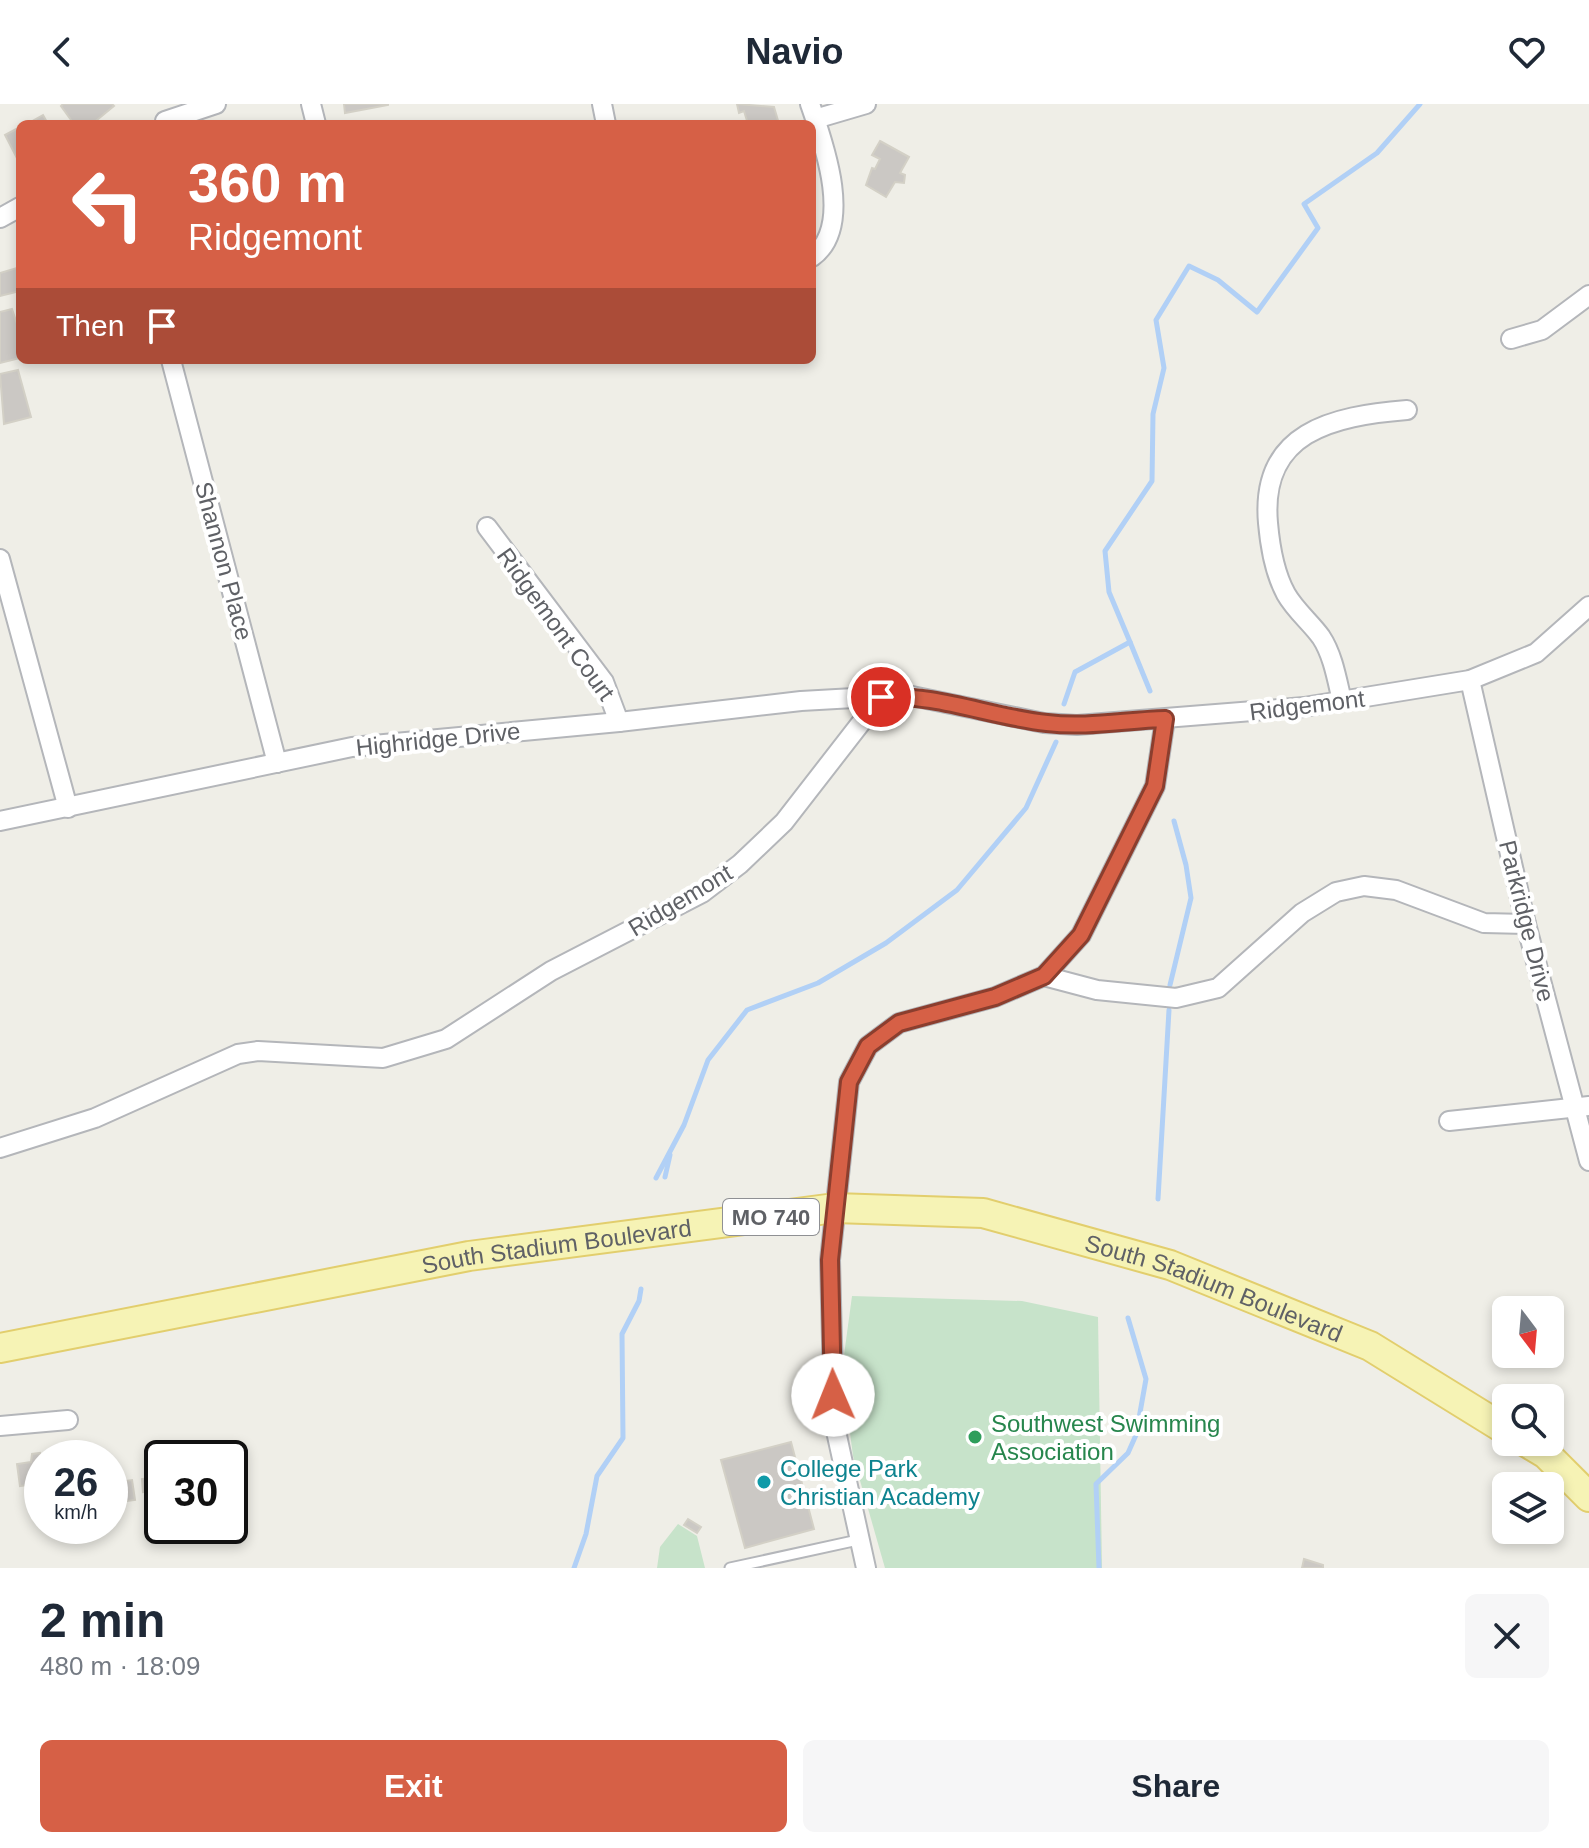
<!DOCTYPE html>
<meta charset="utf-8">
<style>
body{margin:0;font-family:Helvetica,sans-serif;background:#f6f6f7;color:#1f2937;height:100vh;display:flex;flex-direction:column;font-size:30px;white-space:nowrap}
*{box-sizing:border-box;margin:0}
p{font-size:26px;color:#747a83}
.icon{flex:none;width:44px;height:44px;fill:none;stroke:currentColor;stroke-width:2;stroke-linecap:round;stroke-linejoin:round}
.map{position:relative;height:1464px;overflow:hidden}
.drawer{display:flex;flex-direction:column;background:#fff;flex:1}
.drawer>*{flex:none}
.top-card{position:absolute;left:16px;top:16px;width:800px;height:244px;border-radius:12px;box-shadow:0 4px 12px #0003;background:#d66046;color:#fff;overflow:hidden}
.needle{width:52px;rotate:164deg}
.fabs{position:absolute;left:1492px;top:1192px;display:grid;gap:16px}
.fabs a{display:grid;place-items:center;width:72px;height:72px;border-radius:12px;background:#fff;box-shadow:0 4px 12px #0003;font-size:40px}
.speed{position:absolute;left:24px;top:1336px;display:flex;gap:16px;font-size:40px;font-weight:700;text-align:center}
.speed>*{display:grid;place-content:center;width:104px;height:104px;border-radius:50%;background:#fff;box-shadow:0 4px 12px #0003;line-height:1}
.speed small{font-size:20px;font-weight:400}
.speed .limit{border:4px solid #111;border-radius:12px;background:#fff;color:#111}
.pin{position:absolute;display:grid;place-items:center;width:68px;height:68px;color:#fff;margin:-34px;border:4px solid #fff;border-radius:50%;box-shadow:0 2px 8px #0007}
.me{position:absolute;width:88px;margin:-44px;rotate:359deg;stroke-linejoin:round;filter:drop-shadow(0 0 6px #0008)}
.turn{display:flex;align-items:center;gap:28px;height:168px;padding:0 40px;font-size:36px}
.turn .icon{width:104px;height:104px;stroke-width:2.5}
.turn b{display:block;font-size:56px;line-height:68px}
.then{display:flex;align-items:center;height:76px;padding:0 40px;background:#0003;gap:16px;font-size:30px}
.round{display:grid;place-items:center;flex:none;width:84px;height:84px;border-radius:12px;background:#f6f6f7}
.headline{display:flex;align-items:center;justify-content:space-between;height:136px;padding:0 40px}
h1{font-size:48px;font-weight:800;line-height:60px}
.primary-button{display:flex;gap:16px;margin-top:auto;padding:16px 40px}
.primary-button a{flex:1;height:92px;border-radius:12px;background:#d66046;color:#fff;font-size:32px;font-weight:800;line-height:92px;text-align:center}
.primary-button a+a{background:#f6f6f7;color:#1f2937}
header{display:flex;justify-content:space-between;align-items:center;height:104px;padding:0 40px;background:#fff;font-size:36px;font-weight:800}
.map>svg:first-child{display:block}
</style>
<header><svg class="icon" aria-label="back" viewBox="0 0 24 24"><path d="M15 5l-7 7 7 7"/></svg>Navio<svg class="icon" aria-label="heart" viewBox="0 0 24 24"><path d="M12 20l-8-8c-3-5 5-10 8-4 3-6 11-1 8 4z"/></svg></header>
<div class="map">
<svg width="1589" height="1464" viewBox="0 0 1589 1464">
<rect width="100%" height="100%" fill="#efeee7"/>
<g fill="#c7e3ca">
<path d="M852 1192 1022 1197 1098 1213 1102 1464H885L853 1352 842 1266Z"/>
<path d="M678 1420 697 1432 705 1464H657L660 1443Z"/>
</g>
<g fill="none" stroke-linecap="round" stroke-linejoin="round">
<g stroke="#b1d0f6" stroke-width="5">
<path d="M1130 538 1150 587"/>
<path d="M1064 600 1075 568 1130 538 1109 488 1105 447 1152 377 1153 310 1164 264 1156 216 1189 162 1218 176 1257 208 1318 124 1304 100 1377 49 1420 0"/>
<path d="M1170 881 1191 794 1186 761 1174 717"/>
<path d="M665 1073 670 1051"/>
<path d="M656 1074 684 1021 708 956 747 906 818 879 886 839 957 786 1026 704 1056 638"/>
<path d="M1158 1095 1169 906"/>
<path d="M574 1464 586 1430 597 1372 623 1334 622 1230 639 1197 641 1185"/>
<path d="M1099 1464 1096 1380 1128 1349 1136 1331 1146 1275 1128 1214"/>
</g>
</g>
<g fill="#cbc8c4" stroke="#d3d0c6" stroke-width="2">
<path d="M63 0H112L114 2 92 20H74L61 2Z"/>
<path d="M344 0H388V1L345 9Z"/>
<path d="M737 0 774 3 779 20H748L744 7 739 9Z"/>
<path d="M43 11 48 20H27Z"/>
<path d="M20 23V60L5 31Z"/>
<path d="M880 37 909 53 900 69 905 71 904 79 895 78 886 93 866 81 872 64 875 65 880 55 872 51Z"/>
<path d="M20 163V187L0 192V169Z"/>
<path d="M12 205 20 229V254L0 259V208Z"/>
<path d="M18 266 31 313 4 320 0 270Z"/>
<path d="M791 1338 814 1425 745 1444 721 1356Z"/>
<path d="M40 1349 42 1388 36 1389 34 1380 20 1382 17 1360 31 1358 32 1350Z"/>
<path d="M156 1373 158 1386 143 1388 142 1375Z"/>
<path d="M132 1376 135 1396 110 1399V1379Z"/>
<path d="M688 1415 701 1423 697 1429 684 1421Z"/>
<path d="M1304 1455 1323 1461V1464H1302Z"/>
</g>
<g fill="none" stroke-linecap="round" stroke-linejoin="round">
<defs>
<path id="service" d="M730 1464 858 1436"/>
<g id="minor">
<path d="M311 0 316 20"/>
<path d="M602 0 606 20"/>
<path d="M810 0C824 40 854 123 812 153"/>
<path d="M815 15 866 0"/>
<path d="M165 17 216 0"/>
<path d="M0 114 20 103"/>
<path d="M1511 235 1542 226 1589 191"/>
<path d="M171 256 277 659"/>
<path d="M487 423 604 578 619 618"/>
<path d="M0 455 68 704"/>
<path d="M1470 576 1526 820 1589 1057"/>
<path d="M1342 597C1337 576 1333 551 1321 533 1311 519 1295 506 1286 490 1275 470 1270 442 1268 419 1260 328 1332 312 1407 306"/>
<path d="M0 717 352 643 619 618 801 597 907 591 1044 619 1077 621 1304 603 1470 576 1536 549 1589 502"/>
<path d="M1044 872 1097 886 1176 894 1218 884 1302 809 1336 788 1364 782 1396 786 1484 819 1526 820"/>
<path d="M1449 1017 1589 1002"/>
<path d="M0 1044 95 1014 238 950 258 947 383 954 446 935 551 867 702 789 740 760 784 718 881 593"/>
<path d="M0 1322 68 1316"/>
<path d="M866 1464 834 1318 830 1156 849 978 868 942 899 919 995 893 1044 872 1081 831 1155 682 1165 615"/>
</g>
<g id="primary">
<path id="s1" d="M0 1244 469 1152 835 1104 983 1109 1170 1161 1370 1242 1506 1326"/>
<path d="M1526 1338 1546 1350 1589 1393"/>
</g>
</defs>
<use href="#service" stroke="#b4b6ba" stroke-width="13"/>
<use href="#minor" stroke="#b4b6ba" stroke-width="22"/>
<use href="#primary" stroke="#e2ce6d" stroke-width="32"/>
<use href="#service" stroke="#fff" stroke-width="9"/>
<use href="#minor" stroke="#fff" stroke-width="18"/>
<use href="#primary" stroke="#f6f3b5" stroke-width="28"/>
</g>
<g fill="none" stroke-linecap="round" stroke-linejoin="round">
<defs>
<path id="route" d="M833 1291 830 1156 849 978 868 942 899 919 995 893 1044 872 1081 831 1155 682 1165 615C1126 616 1086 624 1047 619 991 613 937 590 881 593"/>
</defs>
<use href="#route" stroke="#8b3e2e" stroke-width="20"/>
<use href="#route" stroke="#d66046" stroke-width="14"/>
</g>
<circle fill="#2e9e5b" stroke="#fff" stroke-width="3" cx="975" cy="1333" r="8"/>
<circle fill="#0f9aa8" stroke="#fff" stroke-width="3" cx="764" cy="1378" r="8"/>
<g text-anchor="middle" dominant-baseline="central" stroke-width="8" stroke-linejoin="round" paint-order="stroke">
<rect fill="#fff" stroke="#8f9094" stroke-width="2" x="723" y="1095" width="96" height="36" rx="6"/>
<g font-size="22" font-weight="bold" fill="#5f6166">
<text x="771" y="1113">MO 740</text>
</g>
<g font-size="24" fill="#5f6166" stroke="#fff">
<text transform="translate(224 457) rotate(75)">Shannon Place</text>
<text transform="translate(556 520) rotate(54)">Ridgemont Court</text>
<text transform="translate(1307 601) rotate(-7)">Ridgemont</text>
<text transform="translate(438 635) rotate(-6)">Highridge Drive</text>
<text transform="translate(680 796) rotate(-31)">Ridgemont</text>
<text transform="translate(1527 817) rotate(76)">Parkridge Drive</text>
<text stroke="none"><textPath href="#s1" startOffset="566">South Stadium Boulevard</textPath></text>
<text stroke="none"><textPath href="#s1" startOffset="1238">South Stadium Boulevard</textPath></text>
</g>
<g font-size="24" fill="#27864d" stroke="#fff" text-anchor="start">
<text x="991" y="1319">Southwest Swimming<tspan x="991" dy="28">Association</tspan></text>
</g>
<g font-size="24" fill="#0d838f" stroke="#fff" text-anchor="start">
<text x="780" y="1364">College Park<tspan x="780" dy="28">Christian Academy</tspan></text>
</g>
</g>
</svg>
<div class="fabs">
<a><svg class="needle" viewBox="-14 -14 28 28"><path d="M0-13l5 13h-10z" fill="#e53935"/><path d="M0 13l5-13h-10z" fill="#747a83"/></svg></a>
<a><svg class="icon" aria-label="search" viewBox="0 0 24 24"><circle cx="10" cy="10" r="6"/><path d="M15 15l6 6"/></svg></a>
<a><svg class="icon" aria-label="layers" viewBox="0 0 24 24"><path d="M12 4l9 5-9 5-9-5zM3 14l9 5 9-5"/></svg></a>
</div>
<div class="speed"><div>26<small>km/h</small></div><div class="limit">30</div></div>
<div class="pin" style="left:881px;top:593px;background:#d93025"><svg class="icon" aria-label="arrive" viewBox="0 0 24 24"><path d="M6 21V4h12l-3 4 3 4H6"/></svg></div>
<svg class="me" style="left:833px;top:1291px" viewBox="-20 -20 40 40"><circle r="19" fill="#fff"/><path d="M0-13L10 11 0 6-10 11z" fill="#d66046"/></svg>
<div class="top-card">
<div class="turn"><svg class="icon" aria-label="left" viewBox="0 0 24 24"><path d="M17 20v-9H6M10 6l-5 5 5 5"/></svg><div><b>360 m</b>Ridgemont</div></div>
<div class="then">Then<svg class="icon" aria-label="arrive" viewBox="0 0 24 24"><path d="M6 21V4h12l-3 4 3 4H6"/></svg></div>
</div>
</div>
<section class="drawer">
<div class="headline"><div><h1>2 min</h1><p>480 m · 18:09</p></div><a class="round"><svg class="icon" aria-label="close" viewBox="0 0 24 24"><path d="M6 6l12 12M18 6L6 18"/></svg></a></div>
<div class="primary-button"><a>Exit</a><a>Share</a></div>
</section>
